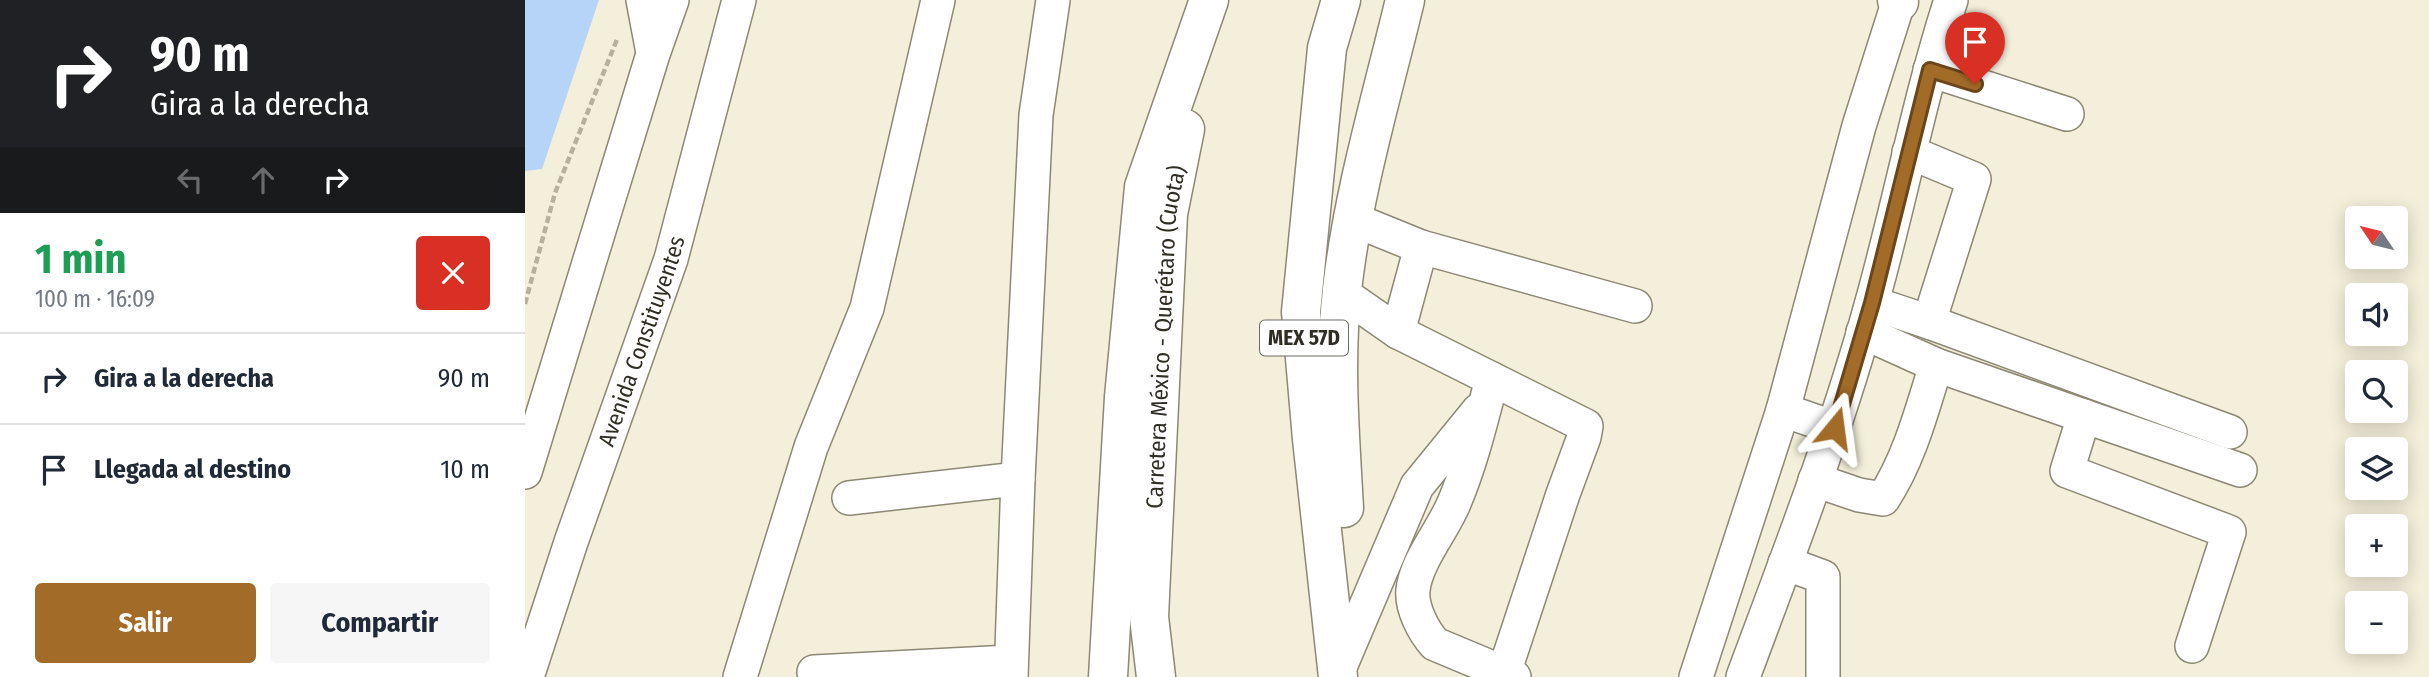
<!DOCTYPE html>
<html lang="es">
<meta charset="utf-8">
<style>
body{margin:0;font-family:"Fira Sans Condensed",sans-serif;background:#f6f6f7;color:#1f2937;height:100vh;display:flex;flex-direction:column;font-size:26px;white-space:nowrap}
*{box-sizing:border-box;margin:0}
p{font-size:23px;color:#747a83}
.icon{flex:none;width:38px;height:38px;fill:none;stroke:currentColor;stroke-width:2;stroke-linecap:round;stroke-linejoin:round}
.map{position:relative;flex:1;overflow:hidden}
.sheet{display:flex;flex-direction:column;background:#fff;width:525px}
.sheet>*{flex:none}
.guide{background:#202124;color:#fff;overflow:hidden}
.needle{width:46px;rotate:305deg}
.tools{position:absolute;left:1820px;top:206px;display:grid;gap:14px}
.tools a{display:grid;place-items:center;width:63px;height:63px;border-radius:7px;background:#fff;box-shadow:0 4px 18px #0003;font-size:35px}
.pin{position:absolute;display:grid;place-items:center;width:60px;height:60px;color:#fff;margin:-72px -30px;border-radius:50% 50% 50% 0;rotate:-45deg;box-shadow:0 0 7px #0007}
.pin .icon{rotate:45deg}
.me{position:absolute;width:77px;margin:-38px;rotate:16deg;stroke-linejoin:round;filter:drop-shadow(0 0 5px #0008)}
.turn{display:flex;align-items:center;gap:24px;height:147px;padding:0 35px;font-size:32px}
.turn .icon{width:91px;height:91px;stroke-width:2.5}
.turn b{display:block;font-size:49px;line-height:60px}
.lanes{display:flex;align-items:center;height:66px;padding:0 35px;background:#0003;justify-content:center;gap:35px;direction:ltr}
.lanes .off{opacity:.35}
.round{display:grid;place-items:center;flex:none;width:74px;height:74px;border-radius:7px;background:#f6f6f7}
.headline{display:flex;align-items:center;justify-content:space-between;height:119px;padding:0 35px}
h1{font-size:42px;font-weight:700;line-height:52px;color:#1e9e55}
.button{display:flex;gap:14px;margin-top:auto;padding:14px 35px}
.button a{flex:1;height:80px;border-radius:7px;background:#a36b28;color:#fff;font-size:28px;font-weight:700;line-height:80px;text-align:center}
.button a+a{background:#f6f6f7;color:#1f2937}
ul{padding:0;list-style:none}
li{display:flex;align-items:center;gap:21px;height:91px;padding:0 35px;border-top:2px solid #e0e1e3}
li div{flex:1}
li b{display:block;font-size:26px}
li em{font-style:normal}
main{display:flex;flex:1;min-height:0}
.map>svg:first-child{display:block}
</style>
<main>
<section class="sheet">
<div class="guide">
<div class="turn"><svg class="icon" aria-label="right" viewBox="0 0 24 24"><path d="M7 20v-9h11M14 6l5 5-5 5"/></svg><div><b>90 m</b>Gira a la derecha</div></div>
<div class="lanes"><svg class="icon off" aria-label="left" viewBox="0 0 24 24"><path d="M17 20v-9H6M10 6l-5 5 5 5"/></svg><svg class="icon off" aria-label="ahead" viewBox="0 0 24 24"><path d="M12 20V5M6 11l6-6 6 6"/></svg><svg class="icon" aria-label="right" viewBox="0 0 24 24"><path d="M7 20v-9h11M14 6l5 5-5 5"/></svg></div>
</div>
<div class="headline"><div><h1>1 min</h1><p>100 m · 16:09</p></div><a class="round" style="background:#d93025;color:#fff"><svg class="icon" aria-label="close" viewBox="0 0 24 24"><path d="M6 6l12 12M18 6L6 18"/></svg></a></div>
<ul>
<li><svg class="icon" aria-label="right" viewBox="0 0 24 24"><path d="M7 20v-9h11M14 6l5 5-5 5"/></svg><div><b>Gira a la derecha</b></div><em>90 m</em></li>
<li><svg class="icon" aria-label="arrive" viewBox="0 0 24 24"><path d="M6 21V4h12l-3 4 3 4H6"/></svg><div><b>Llegada al destino</b></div><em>10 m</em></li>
</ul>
<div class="button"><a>Salir</a><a>Compartir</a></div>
</section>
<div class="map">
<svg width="1904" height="677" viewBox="0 0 1904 677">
<rect width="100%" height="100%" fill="#f4efda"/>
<path fill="#b6d4f8" d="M0 0H74L17 169 0 171Z"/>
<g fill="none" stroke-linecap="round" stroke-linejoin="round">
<defs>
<g id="minor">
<path d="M118 0 128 53"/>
<path d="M1405 70 1542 114"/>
<path d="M827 219 896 247 873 332"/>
<path d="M896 247 1110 306"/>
<path d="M817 293 873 332 967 379C956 421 946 463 929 503 918 530 891 561 888 590 886 608 899 632 910 644L989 677"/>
<path d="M1347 303 1404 322 1449 179 1384 152"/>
<path d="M1404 322 1705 432"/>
<path d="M1411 365 1715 470"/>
<path d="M967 379 1061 426 1059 437 1038 494 979 673"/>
<path d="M1258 410 1310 428"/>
<path d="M1559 416 1542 471 1704 532 1667 646"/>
<path d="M0 472 128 54 147 0"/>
<path d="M1290 480 1334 495 1358 499C1384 460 1397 410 1411 365L1338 332"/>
<path d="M324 498 493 479"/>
<path d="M1260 563 1298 577V677"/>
<path d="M289 672 485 662"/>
<path d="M812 674 892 486 954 410"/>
<path id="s1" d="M2 677 46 542 146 259 214 0"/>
<path d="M215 677 286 447 342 308 413 0"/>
<path d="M486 677 493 479 511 115 528 0"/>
<path d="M1171 677 1258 410 1334 126 1374 0"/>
<path d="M1218 677C1264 553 1312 430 1347 302 1375 202 1394 99 1426 0"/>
</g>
<g id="highway">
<path d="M1372 0 1374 2"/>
<path d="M819 508C815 436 809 362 817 290 828 192 857 96 880 0"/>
<path d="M583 677 599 397 619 187 684 0"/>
<path id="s2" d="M631 677 624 617 643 214 660 129"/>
<path d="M813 677 787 439 776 312 802 48 816 0"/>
</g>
</defs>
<use href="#minor" stroke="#8c8874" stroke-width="36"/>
<use href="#highway" stroke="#8c8874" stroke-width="41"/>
<path stroke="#b5b19f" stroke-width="4.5" stroke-dasharray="7 3.5" stroke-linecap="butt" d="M0 304 30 193 93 37"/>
<use href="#minor" stroke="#fff" stroke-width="33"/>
<use href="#highway" stroke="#fff" stroke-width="38"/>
</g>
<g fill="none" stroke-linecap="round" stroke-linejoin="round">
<defs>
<path id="route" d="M1310 428 1347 303 1405 70 1450 84"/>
</defs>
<use href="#route" stroke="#6a461a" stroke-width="18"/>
<use href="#route" stroke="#a36b28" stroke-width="12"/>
</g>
<g text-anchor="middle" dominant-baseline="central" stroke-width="7" stroke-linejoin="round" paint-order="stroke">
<rect fill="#fff" stroke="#6d6c66" stroke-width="2" x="735" y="320.5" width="88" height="35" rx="5"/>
<g font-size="21" font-weight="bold" fill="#2f2d24">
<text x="779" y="338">MEX 57D</text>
</g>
<g font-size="23" fill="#2f2d24" stroke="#fff">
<text stroke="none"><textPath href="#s2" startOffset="341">Carretera México - Querétaro (Cuota)</textPath></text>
<text stroke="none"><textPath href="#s1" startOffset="355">Avenida Constituyentes</textPath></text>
</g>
</g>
</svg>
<div class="tools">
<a><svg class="needle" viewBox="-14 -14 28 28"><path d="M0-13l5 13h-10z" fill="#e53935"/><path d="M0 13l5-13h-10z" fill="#747a83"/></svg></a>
<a><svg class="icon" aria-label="sound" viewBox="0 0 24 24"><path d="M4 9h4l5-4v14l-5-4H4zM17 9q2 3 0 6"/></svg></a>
<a><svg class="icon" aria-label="search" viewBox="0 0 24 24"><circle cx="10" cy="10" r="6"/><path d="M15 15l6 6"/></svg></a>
<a><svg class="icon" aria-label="layers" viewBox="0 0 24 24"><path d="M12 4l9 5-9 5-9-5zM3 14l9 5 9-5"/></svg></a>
<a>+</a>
<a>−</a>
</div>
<div class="pin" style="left:1450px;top:84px;background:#d93025"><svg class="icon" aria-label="arrive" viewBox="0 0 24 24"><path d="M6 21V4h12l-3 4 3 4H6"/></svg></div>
<svg class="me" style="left:1310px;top:428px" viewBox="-20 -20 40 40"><path d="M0-17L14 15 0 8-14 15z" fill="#a36b28" stroke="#fff" stroke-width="4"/></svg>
</div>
</main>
